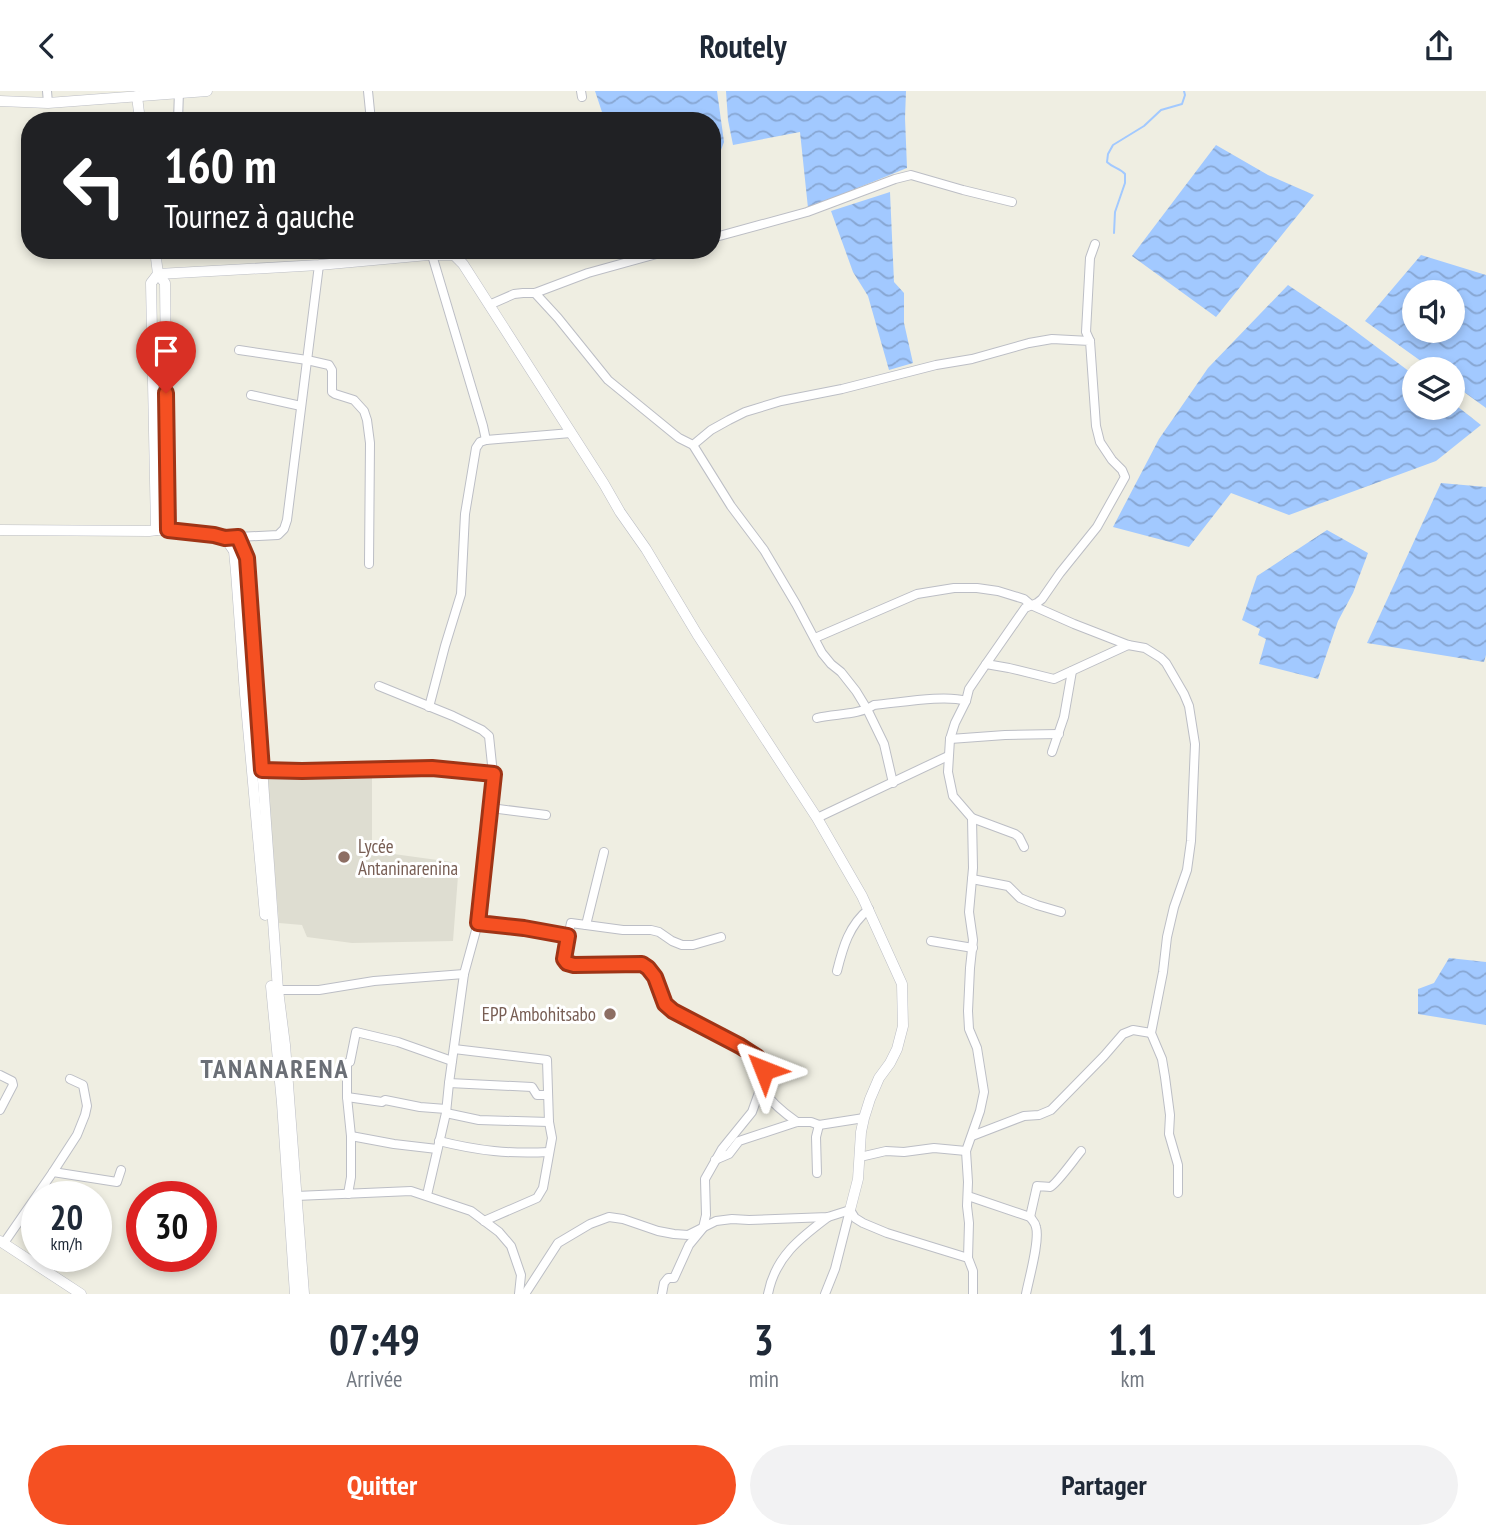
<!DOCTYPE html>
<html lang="fr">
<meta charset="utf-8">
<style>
body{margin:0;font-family:"PT Sans Narrow",sans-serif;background:#f2f2f3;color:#1f2937;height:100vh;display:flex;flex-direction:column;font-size:26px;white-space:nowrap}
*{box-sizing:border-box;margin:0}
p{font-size:23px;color:#747a83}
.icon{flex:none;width:38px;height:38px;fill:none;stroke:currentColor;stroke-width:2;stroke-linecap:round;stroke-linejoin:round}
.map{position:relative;height:1203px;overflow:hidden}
.panel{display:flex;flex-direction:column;background:#fff;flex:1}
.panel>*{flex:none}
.banner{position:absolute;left:21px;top:21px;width:700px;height:147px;border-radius:28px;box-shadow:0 4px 10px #0003;background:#202124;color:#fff;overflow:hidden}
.controls{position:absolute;left:1402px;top:189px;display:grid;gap:14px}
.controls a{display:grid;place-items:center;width:63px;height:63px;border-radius:50%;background:#fff;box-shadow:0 4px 10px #0003;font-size:35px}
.speed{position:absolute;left:21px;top:1090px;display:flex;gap:14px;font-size:35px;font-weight:700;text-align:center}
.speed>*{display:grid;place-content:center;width:91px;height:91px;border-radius:50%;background:#fff;box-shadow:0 4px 10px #0003;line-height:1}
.speed small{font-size:18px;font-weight:400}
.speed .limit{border:10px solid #d22;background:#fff;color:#111}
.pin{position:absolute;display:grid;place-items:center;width:60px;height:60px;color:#fff;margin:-72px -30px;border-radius:50% 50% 50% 0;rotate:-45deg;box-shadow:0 0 7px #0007}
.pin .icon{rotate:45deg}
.me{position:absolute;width:77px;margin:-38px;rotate:315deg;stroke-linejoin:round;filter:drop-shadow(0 0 5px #0008)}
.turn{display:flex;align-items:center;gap:24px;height:147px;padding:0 28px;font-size:32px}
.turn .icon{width:91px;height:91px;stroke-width:2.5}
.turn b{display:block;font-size:49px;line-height:60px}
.eta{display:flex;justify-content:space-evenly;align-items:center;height:119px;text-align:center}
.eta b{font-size:42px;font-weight:800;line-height:49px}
.primary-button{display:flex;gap:14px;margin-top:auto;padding:14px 28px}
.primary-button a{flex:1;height:80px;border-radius:42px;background:#f55022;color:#fff;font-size:28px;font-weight:800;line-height:80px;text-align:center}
.primary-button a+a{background:#f2f2f3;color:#1f2937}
header{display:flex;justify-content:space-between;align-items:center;height:91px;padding:0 28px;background:#fff;font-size:32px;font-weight:800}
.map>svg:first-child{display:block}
</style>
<header><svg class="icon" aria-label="back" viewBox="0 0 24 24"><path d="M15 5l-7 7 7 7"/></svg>Routely<svg class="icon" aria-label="share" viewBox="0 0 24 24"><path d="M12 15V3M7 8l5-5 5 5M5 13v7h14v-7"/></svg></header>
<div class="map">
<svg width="1486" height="1203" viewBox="0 0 1486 1203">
<defs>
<pattern id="water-waves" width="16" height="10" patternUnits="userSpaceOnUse" patternTransform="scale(1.75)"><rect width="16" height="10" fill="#a2c9ff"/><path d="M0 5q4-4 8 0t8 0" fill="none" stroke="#87a6d2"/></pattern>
</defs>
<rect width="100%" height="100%" fill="#efeee2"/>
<path fill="#deddd1" d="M372 684V760L459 772 453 850 352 852 307 846 302 834 279 832 267 687Z"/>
<g fill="url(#water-waves)" fill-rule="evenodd">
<path d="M595 0H717L724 51 721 59 712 62V30H605Z"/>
<path d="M726 0H906L905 27 907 77 808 117 800 41 733 54 728 29Z"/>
<path d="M1216 54 1268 84 1314 104 1216 226 1132 165Z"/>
<path d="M890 101 894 191 904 202V232L913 272 889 279 868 205 853 181 831 120Z"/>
<path d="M1421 164 1486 184V317L1453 293 1452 278H1432L1365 230ZM1452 201V240H1414V201Z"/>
<path d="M1288 194 1346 233 1414 284V317H1452L1453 312 1481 334 1436 370 1289 424 1231 402 1189 456 1113 436 1159 348 1208 277Z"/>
<path d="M1441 392 1486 396V564L1484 571 1367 552Z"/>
<path d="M1327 439 1368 462 1353 502 1338 530 1318 588 1259 573 1266 548 1258 544 1260 538 1242 529 1257 485Z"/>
<path d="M1449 867 1486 871V934L1418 923V898L1434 892Z"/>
</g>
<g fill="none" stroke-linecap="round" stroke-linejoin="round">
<path stroke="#a2c9ff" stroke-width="2" d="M1114 142 1115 121 1125 92V83C1120 77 1113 77 1107 71L1108 63 1113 54 1144 35 1161 19 1182 13 1185 4 1184 0"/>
<defs>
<g id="minor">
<path d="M47 0 48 12"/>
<path d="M368 0 371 30"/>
<path d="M581 0 582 6"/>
<path d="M178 30 179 0"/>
<path d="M712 147 807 121 895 88 911 84 963 99 1012 111"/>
<path d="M432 164 483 335 486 349"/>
<path d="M535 202 558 227 608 289 679 347 693 354 711 339 729 329 745 321 781 310 842 298 936 274 972 268 1029 252 1052 248 1090 250 1096 335 1100 351 1112 369 1122 379 1125 386 1097 436 1060 482 1042 508 1037 512 1025 517 986 573"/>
<path d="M489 214 514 203 523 202H535L588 182 671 159"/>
<path d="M1090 250 1086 241 1090 167 1095 153"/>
<path d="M239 259 307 269 329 274 332 279V301L335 303 354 309 364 320 367 329 370 352 369 473"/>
<path d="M251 304 301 315"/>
<path d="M693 354 731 415 764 459 796 513 822 562 831 573 841 581 856 600 867 618 884 653 893 692"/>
<path d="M238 446 278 444 284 438 287 429 319 174"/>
<path d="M815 547 917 503 954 497H977L998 500 1024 508 1031 514 1074 533 1128 554 1145 557 1161 567 1166 572 1184 603 1189 615 1195 653 1191 750 1187 779 1174 816 1167 846 1163 881 1151 942 1162 968 1165 986 1170 1024 1169 1043 1178 1074V1102"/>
<path d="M379 595 453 625 482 639 489 645 493 683"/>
<path d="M429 616 445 555 461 503 465 423 476 357 480 351 486 349 571 342"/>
<path d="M817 627C836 622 857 625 874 614 898 612 945 603 966 610"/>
<path d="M950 648 1005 644 1059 643"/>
<path d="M1052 661 1064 626 1072 580"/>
<path d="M257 679 302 680 432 677 493 683 478 832 464 883 449 992"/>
<path d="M491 717 546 724"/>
<path d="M817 727 948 665"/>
<path d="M1024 756 1019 746 1015 743 972 727 953 705 948 681 950 648 955 632 966 610 969 598 986 573 1009 577 1054 588 1128 554"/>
<path d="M972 788 1008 795 1020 807 1037 814 1061 821"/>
<path d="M478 832 524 837 568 845 564 868 567 872 574 874 642 873 648 877 655 886 661 900 665 913 673 920 740 955 756 966 762 974 764 979 761 996 752 1021 722 1058 705 1088 706 1124 703 1137 689 1154 674 1187H668L664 1192 662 1203"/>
<path d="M586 834 604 761"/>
<path d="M568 845 571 832 623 839H651L659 841 672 850 682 854H693L721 846"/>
<path d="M931 850 973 857"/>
<path d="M837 880C843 856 849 834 869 818"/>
<path d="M278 899H319L374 890 464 883"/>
<path d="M454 958 547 969 549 1031 552 1047 543 1097 537 1107 484 1130"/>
<path d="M0 984 12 990 13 994 0 1019"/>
<path d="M761 996C770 1011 784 1022 797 1031"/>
<path d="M347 1006 382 1011 385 1009 420 1016 446 1018"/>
<path d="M446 1022 479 1029 549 1031"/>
<path d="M351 1045 394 1053 437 1058"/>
<path d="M972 1045 1024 1025 1039 1024 1051 1019 1104 965 1123 943 1133 939 1151 942"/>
<path d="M439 1050C479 1060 509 1063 549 1061"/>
<path d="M860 1066 886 1060 904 1061 934 1057 966 1060"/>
<path d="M715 1069 729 1063 739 1050 797 1031H811L819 1034 864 1027"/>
<path d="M53 1081 77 1044 85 1024 87 1015 83 994 70 988"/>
<path d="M817 1082 816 1046 819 1034"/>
<path d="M348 1103 351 1086V1045L347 1006V972L350 971 356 941 398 951 452 970"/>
<path d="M427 1104 446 1022 449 992 532 996 537 1004H548"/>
<path d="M296 1105 411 1100 471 1120 499 1141 511 1155 521 1184 519 1203"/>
<path d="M968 1105 1030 1126C1033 1130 1035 1131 1036 1136 1040 1150 1029 1187 1026 1203"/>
<path d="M850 1119 855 1127 863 1132 887 1142 968 1167 973 1180V1203"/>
<path d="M1030 1126 1037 1095C1042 1095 1046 1096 1050 1096 1056 1094 1075 1067 1081 1060"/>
<path d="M4 1152 53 1081 117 1091 121 1079"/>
<path d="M968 1167 969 1132 967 1115 968 1091 966 1060 980 1020 984 1001 977 957 969 938 968 920 970 877 973 849 969 821 973 777 972 727"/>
<path d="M525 1203 558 1152 590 1133 609 1126 623 1128 658 1140 674 1143 688 1144 716 1130 732 1128 749 1129 828 1126 850 1119"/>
<path d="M768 1203C775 1166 800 1147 828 1126"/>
<path d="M825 1203 835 1178 850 1119"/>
</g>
<g id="tertiary">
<path d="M137 5 140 30"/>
<path d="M0 10 48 12 207 0"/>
<path d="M155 159 158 183 165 192 168 439"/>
<path d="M0 439 149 440C169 437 190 440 210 443 220 445 228 447 238 446L247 467 278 899 285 954 304 1203"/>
<path d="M156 439 151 192 158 183 319 174 428 164H454L463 173 604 393 620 421 646 458 697 543 817 727 862 805 902 893 903 935 897 958 890 972 879 987 870 1008 864 1027 861 1041 858 1088 850 1119"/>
<path d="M225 447 234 460 236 481 245 603 265 824"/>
<path d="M271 895 282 1012 295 1203"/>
<path d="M0 1150 81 1203"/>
</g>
</defs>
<use href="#minor" stroke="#bcbec5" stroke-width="10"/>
<use href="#tertiary" stroke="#bcbec5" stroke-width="11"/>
<use href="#minor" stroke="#fff" stroke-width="8"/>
<use href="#tertiary" stroke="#fff" stroke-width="10"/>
</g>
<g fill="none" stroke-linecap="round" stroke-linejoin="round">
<defs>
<path id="route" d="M166 302 168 439 214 444 225 447 238 446 247 467 262 679 302 680 432 677 494 683 478 832 524 837 568 845 564 868 567 872 574 874 642 873 648 877 655 886 665 913 673 920 740 955 757 966 764 979"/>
</defs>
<use href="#route" stroke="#9f3416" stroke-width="18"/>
<use href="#route" stroke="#f55022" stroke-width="12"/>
</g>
<g fill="#8d6e63" stroke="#fff" stroke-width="2.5">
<circle cx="344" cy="766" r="7"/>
<circle cx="610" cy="923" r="7"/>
</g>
<g text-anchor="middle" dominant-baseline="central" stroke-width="6" stroke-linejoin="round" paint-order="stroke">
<g font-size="19" fill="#785e54" stroke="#fff" text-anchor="start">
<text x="358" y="755">Lycée<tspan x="358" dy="22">Antaninarenina</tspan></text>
<text x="596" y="923" text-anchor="end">EPP Ambohitsabo</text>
</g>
<g font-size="26" font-weight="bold" letter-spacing="2" fill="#6b6f76" stroke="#fff">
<text x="275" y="977">TANANARENA</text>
</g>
</g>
</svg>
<div class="controls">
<a><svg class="icon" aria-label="sound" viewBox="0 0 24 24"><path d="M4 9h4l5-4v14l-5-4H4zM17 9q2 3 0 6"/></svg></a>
<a><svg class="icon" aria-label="layers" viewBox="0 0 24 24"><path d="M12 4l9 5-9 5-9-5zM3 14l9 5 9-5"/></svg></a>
</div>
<div class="speed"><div>20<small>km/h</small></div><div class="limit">30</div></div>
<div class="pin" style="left:166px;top:302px;background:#d93025"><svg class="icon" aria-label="arrive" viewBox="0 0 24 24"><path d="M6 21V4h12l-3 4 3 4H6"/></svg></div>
<svg class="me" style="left:764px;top:979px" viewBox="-20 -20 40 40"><path d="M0-17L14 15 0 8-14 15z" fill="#f55022" stroke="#fff" stroke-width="4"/></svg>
<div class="banner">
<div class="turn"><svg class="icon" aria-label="left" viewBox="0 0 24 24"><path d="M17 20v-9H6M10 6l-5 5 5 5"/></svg><div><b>160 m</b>Tournez à gauche</div></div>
</div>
</div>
<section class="panel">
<div class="eta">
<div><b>07:49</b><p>Arrivée</p></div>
<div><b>3</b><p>min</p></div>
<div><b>1.1</b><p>km</p></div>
</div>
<div class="primary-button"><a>Quitter</a><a>Partager</a></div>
</section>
